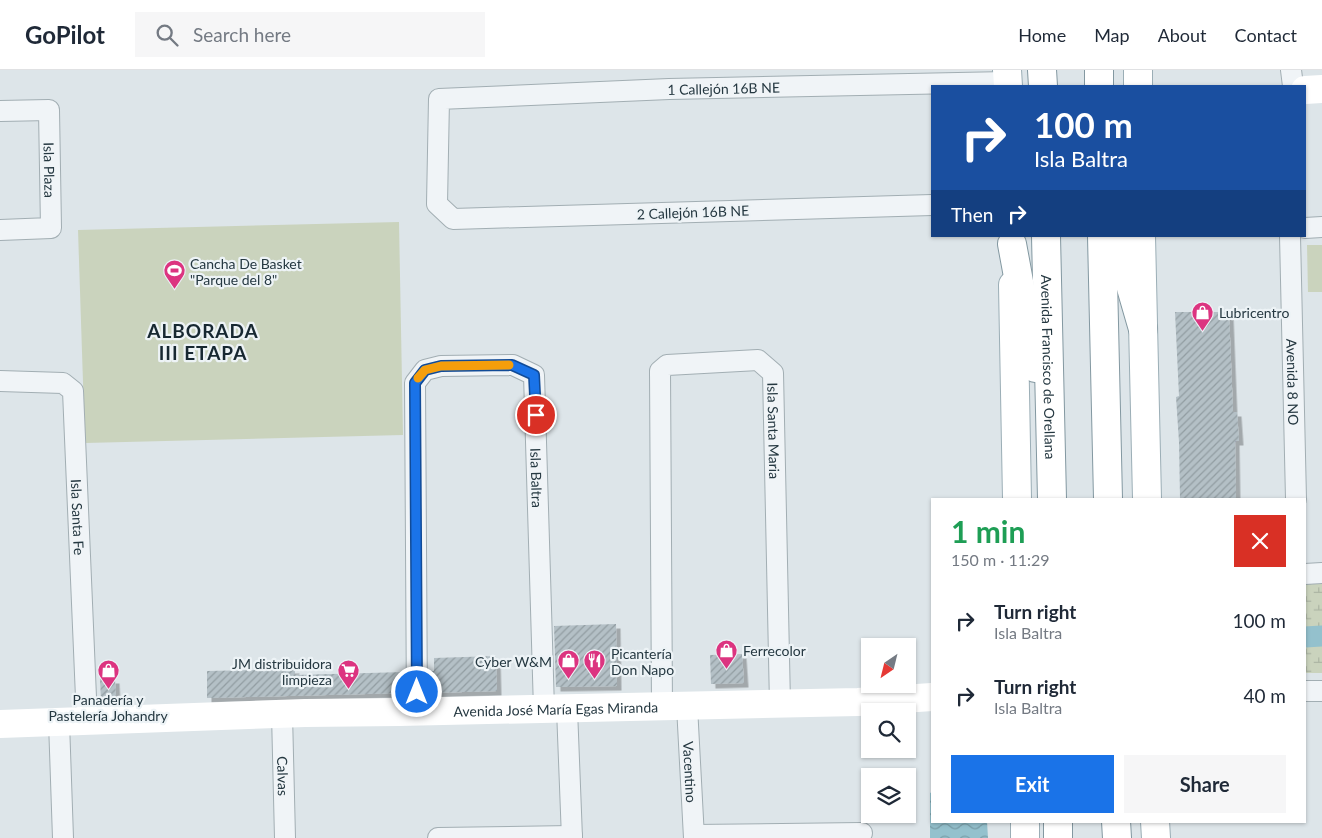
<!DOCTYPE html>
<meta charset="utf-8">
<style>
body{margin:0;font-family:Lato,sans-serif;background:#f6f6f7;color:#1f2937;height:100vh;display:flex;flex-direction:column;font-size:19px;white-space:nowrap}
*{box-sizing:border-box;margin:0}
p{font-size:16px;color:#747a83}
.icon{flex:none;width:28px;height:28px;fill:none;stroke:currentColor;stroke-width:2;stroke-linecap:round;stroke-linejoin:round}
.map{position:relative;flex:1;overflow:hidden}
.panel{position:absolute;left:931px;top:428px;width:375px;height:325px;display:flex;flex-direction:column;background:#fff;border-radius:0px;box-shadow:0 1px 4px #0004}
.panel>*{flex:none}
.guide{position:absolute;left:931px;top:15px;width:375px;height:152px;border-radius:0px;box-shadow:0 1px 4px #0004;background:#1a4fa0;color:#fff;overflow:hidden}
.needle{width:32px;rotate:215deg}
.controls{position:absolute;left:861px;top:568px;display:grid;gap:10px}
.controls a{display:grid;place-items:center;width:55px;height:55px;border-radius:0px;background:#fff;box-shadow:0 1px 4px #0004;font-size:25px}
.pin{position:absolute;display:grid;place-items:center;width:42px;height:42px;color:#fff;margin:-21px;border:2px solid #fff;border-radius:50%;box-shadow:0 1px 5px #0007}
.me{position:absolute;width:55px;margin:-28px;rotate:0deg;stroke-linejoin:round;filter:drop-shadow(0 0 4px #0008)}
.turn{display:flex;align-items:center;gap:18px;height:105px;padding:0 20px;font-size:22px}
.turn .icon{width:65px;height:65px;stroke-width:2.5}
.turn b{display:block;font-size:35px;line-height:42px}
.then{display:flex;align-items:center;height:48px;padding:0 20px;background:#0003;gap:10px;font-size:19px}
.round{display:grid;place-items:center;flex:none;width:52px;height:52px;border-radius:0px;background:#f6f6f7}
.headline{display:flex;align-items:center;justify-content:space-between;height:85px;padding:0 20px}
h1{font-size:30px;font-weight:700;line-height:38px;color:#1e9e55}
.action{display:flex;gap:10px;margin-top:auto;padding:10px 20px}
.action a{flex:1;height:58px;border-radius:0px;background:#1a73e8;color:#fff;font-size:20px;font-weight:700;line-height:58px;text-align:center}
.action a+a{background:#f6f6f7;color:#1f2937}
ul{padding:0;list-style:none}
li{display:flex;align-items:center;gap:15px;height:75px;padding:0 20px}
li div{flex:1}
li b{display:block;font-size:19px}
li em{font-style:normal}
header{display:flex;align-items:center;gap:30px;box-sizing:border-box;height:70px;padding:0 25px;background:#fff;border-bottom:1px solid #e0e1e3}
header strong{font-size:24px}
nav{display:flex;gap:28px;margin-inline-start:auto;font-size:18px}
.search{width:350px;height:45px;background:#f6f6f7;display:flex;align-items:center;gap:12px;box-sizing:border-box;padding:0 18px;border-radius:0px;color:#747a83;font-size:19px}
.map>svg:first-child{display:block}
</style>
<header>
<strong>GoPilot</strong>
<div class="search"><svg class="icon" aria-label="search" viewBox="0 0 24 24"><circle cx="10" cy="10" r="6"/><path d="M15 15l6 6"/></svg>Search here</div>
<nav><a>Home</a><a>Map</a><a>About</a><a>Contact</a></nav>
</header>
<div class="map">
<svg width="1322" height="768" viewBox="0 0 1322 768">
<defs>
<pattern id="wetland-marsh" width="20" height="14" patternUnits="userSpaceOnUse" patternTransform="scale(1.25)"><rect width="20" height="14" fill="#cad3bd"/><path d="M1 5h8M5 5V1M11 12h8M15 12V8" fill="none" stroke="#adb6a4"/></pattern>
<pattern id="water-waves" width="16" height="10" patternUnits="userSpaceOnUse" patternTransform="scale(1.25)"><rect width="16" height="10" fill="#94c1cd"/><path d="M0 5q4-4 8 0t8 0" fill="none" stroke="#799ea8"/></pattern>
<pattern id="building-hatch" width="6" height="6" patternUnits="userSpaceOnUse" patternTransform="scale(1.25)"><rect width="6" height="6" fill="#b4c0c6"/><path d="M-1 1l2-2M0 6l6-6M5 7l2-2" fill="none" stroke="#929da2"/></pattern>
<filter id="shadow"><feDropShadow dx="4.5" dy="4.5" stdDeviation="0" flood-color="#0004"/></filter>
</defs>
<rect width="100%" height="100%" fill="#dde5e9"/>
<rect fill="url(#wetland-marsh)" x="1305" y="511" width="17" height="92"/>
<g fill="#cad3bd">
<path d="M399 152 403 365 85 373 78 160Z"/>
<path d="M1307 175H1322V222H1308Z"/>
</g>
<path fill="url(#water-waves)" d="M932 722V751H987L988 768H930V723Z"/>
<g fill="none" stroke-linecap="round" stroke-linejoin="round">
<path stroke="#94c1cd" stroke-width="21" d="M1305 567 1322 566"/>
</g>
<g fill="url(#building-hatch)" filter="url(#shadow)">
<path d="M1175 242H1229L1233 342H1237L1239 371H1235L1236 429H1180L1179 372 1176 327 1179 326Z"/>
<path d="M616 554 617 616 556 617 554 556Z"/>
<path d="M742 584 744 613 711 614 710 585Z"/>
<path d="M496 586 497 621 429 623V601H434V588Z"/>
<path d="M295 599V605L405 602V623L207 628V601Z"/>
<path d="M100 609H115L116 630 101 631Z"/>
</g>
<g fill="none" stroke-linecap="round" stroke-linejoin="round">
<defs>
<g id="street">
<path d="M1291 0 1293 16"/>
<path id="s1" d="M0 41 49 40 51 158 0 160"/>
<path id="s2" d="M932 135 453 149 437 134 439 29 669 19 1007 12"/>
<path d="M1305 158 1322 157"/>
<path id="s3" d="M1290 166 1296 429"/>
<path id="s4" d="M0 311 63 313 73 321 87 651"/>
<path d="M1305 504 1322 503"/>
<path d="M1305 621H1322"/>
<path id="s5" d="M687 636 694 768"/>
<path id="s6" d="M662 637 660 301 667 295 758 290 773 303 780 634"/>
<path d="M567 639 572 768"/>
<path id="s7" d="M417 642 415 313 425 300 441 296 513 295 534 305 544 639"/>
<path id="s8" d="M282 644 285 768"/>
<path d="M59 652 63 768"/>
<path d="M694 765 862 763"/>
<path d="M438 768 572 766"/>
</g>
<g id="primary">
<path d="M1007 0 1008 16"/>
<path d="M1138 0V16"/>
<path d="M1141 166 1147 429"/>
<path d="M1013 215 1017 429"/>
<path d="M1025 751V768"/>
<path d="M1155 751 1156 768"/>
</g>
<g id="highway">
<path d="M1042 0 1043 16"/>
<path d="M1099 0V16"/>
<path id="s10" d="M1046 166 1052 429"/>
<path d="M1102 166 1108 429"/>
<path d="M1116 166 1143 259"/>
<path d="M1012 174 1035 298"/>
<path d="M1058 751V768"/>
<path d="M1116 751 1117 768"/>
</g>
</defs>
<use href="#street" stroke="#a2aeb3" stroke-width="22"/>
<use href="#primary" stroke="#9baeb6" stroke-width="30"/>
<use href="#highway" stroke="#8398a1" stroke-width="30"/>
<use href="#street" stroke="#f0f4f7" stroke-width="20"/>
<g stroke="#fff" stroke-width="28">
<path d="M1305 20 1322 19"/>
<path id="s9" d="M0 654 305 643 399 642 858 632 932 627"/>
</g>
<use href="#primary" stroke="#fff" stroke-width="28"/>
<use href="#highway" stroke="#fff" stroke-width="28"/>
</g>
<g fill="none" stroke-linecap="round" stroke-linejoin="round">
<defs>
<path id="route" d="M417 622 415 313 425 300 441 296 512 295 534 305 536 345"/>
</defs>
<use href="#route" stroke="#114b97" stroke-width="12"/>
<use href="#route" stroke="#1a73e8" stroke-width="9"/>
<path stroke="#f59e0b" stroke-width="9" d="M418 308 425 300 441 296 509 295"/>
</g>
<defs>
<symbol id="stadium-pin" viewBox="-11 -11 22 30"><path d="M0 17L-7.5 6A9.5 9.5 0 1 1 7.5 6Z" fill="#dc3480" stroke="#edf3f6"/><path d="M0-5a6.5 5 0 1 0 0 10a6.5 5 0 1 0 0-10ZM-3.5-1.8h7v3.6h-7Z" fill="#fff"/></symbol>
<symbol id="shop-pin" viewBox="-11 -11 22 30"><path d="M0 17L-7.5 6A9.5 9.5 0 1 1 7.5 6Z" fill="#dc3480" stroke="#edf3f6"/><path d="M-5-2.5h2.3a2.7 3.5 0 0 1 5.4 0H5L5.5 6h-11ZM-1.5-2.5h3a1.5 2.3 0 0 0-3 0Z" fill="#fff"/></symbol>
<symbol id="restaurant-pin" viewBox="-11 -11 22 30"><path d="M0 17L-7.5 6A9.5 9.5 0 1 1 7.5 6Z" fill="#dc3480" stroke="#edf3f6"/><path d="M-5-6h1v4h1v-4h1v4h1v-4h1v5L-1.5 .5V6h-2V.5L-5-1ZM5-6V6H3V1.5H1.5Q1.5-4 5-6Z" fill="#fff"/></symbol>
<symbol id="supermarket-pin" viewBox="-11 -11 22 30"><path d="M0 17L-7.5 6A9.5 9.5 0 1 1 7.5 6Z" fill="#dc3480" stroke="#edf3f6"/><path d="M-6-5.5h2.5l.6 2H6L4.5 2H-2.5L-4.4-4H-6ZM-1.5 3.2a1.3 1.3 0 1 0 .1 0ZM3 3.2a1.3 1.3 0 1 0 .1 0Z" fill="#fff"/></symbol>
</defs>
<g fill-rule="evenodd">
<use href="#stadium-pin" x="162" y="188" width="25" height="34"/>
<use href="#shop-pin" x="1190" y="230" width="25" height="34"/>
<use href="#shop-pin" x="714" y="568" width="25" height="34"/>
<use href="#shop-pin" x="556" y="578" width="25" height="34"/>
<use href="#restaurant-pin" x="582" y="578" width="25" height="34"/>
<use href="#shop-pin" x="96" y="588" width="25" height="34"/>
<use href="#supermarket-pin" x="336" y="588" width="25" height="34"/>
</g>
<g text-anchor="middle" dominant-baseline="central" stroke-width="4.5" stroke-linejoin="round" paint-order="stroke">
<g font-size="14" fill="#253841" stroke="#edf3f6">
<text stroke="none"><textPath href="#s2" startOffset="891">1 Callejón 16B NE</textPath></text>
<text stroke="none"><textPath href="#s1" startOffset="109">Isla Plaza</textPath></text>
<text transform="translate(693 142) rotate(-2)">2 Callejón 16B NE</text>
<text stroke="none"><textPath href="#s10" startOffset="131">Avenida Francisco de Orellana</textPath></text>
<text stroke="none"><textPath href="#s3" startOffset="146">Avenida 8 NO</textPath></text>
<text stroke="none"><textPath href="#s6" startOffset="514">Isla Santa Maria</textPath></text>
<text stroke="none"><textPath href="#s7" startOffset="560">Isla Baltra</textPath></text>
<text stroke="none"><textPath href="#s4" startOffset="202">Isla Santa Fe</textPath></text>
<text stroke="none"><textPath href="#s9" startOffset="556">Avenida José María Egas Miranda</textPath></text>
<text stroke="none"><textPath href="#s5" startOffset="66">Vacentino</textPath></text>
<text stroke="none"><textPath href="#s8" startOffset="62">Calvas</textPath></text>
</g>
<g font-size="14" fill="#253841" stroke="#edf3f6" text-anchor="start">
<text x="190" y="193">Cancha De Basket<tspan x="190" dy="16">"Parque del 8"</tspan></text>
<text x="1219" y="242">Lubricentro</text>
<text x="743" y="580">Ferrecolor</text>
<text x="611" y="583">Picantería<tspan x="611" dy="16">Don Napo</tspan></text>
<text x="552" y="591" text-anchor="end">Cyber W&amp;M</text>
<text x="332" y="593" text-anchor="end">JM distribuidora<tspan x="332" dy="16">limpieza</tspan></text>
<text x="108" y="629" text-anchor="middle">Panadería y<tspan x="108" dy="16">Pastelería Johandry</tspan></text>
</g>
<g font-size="19" font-weight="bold" letter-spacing="1" fill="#172831" stroke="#edf3f6">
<text x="203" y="260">ALBORADA<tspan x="203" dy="22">III ETAPA</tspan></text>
</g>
</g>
</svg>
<div class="controls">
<a><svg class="needle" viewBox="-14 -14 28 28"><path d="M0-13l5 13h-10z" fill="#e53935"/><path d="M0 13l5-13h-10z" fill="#747a83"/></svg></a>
<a><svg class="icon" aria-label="search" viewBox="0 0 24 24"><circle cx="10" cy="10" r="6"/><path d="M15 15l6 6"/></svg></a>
<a><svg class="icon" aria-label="layers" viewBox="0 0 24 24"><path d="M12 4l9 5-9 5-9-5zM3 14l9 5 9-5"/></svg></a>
</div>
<div class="pin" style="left:536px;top:345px;background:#d93025"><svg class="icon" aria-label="arrive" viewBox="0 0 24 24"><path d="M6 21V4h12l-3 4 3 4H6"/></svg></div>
<svg class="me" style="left:417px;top:622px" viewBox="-20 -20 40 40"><circle r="17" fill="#1a73e8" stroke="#fff" stroke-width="3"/><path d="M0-11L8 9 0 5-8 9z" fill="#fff"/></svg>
<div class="guide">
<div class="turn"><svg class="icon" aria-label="right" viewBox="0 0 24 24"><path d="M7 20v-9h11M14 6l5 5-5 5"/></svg><div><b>100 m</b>Isla Baltra</div></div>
<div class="then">Then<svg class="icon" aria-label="right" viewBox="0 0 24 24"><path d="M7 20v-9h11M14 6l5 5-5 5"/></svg></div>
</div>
<section class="panel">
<div class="headline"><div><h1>1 min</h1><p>150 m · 11:29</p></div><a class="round" style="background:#d93025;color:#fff"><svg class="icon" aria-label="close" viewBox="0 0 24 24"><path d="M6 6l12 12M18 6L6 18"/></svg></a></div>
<ul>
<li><svg class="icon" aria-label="right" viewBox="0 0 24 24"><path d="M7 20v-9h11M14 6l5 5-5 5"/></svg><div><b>Turn right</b><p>Isla Baltra</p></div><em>100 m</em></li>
<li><svg class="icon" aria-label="right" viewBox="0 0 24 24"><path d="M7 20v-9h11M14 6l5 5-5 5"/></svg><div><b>Turn right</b><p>Isla Baltra</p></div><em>40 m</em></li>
</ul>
<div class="action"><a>Exit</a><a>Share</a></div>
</section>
</div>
